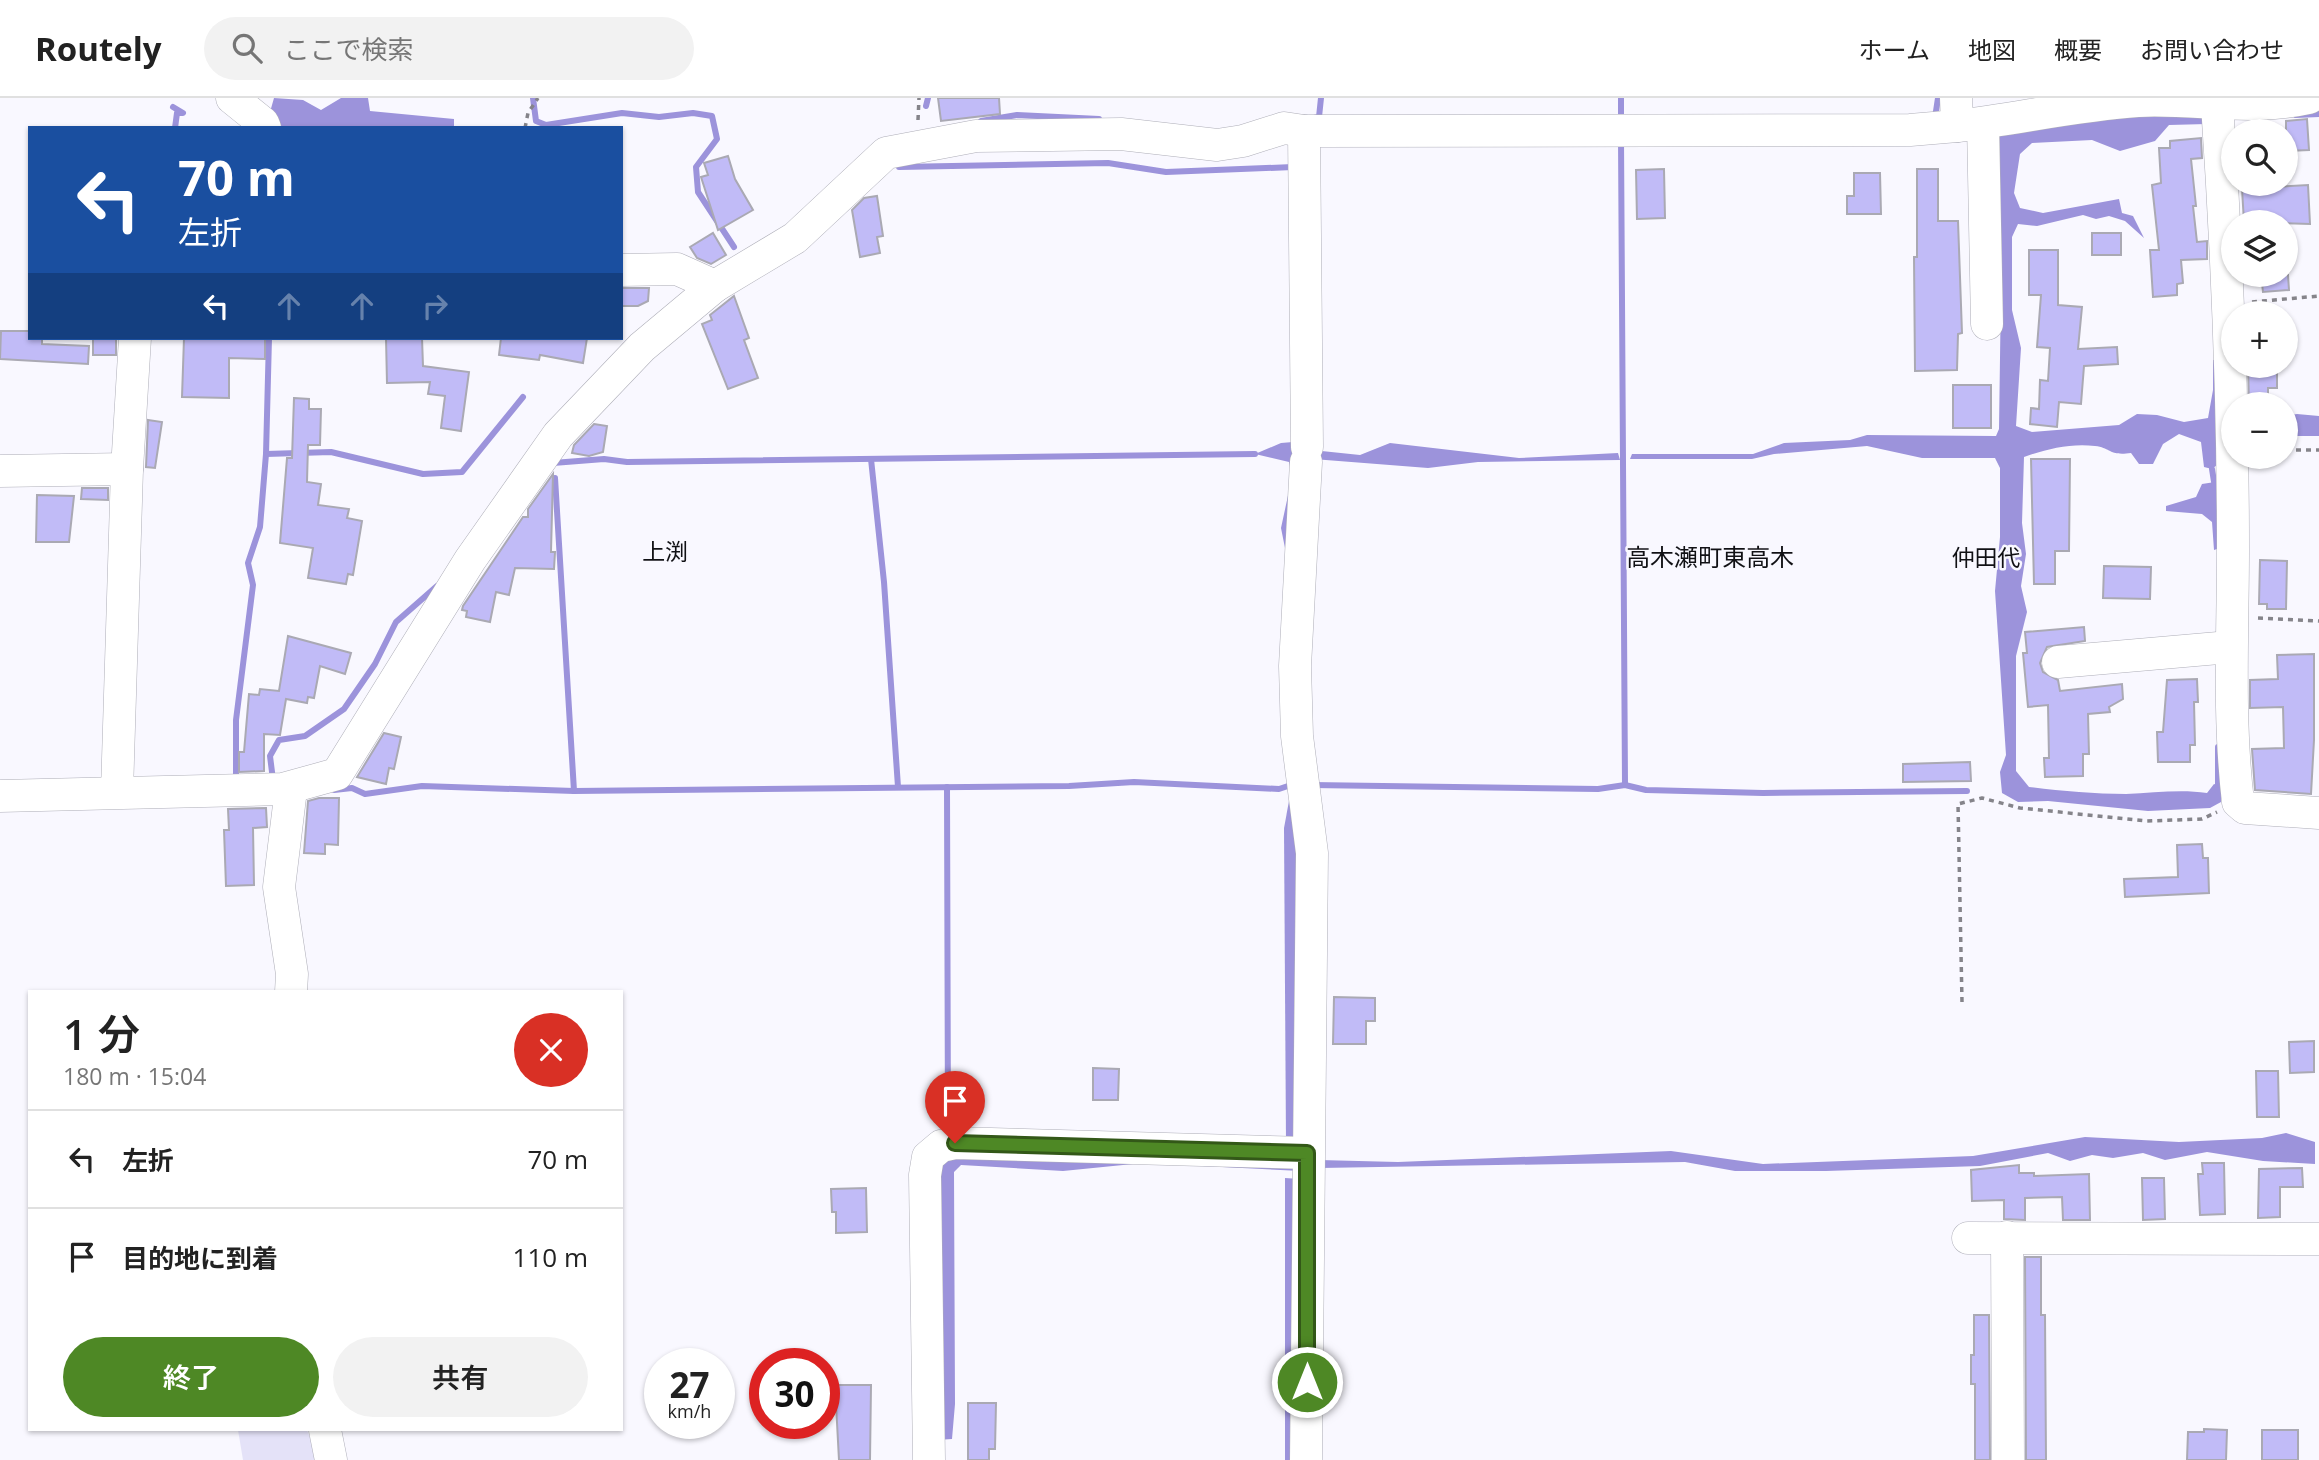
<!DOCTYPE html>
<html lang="ja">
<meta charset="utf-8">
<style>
body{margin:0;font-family:"Open Sans","Noto Sans JP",sans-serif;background:#f2f2f2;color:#222;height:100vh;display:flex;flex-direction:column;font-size:26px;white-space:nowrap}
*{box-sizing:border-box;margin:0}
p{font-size:23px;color:#767676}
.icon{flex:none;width:38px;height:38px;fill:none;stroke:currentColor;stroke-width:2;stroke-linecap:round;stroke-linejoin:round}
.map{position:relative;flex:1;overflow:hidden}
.panel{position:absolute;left:28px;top:892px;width:595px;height:441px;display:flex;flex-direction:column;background:#fff;border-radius:0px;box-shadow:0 2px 5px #0004}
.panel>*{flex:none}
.top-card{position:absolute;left:28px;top:28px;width:595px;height:214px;border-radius:0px;box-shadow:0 2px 5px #0004;background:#1a4fa0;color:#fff;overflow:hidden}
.buttons{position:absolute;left:2221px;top:21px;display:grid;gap:14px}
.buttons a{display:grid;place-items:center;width:77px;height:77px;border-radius:50%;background:#fff;box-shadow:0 2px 5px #0004;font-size:35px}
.speed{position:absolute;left:644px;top:1250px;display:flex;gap:14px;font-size:35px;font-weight:700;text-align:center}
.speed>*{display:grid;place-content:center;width:91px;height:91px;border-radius:50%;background:#fff;box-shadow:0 2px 5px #0004;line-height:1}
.speed small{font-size:18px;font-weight:400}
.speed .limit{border:10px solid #d22;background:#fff;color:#111}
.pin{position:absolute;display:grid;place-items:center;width:60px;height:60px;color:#fff;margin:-72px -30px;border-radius:50% 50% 50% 0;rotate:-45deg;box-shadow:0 0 7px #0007}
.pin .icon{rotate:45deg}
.me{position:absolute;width:77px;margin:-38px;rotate:0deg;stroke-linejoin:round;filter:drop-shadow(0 0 5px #0008)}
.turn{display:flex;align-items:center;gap:24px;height:147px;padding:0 35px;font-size:32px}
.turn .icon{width:91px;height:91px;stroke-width:2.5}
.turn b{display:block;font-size:49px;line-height:60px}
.lanes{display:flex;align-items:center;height:66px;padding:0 35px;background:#0003;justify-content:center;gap:35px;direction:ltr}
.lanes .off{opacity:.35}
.round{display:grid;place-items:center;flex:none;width:74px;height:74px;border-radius:37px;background:#f2f2f2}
.summary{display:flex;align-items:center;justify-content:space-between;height:119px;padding:0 35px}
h1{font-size:42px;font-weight:600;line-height:52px}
.action{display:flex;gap:14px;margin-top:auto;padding:14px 35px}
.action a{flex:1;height:80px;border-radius:42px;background:#4e8825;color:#fff;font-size:28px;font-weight:600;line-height:80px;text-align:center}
.action a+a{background:#f2f2f2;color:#222}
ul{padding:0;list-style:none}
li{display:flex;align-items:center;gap:21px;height:98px;padding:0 35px;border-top:2px solid #e0e0e0}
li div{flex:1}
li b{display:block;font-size:26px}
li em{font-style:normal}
header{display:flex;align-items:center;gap:42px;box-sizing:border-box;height:98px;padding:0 35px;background:#fff;border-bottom:2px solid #e0e0e0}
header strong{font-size:33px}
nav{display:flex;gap:38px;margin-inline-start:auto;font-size:24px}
.search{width:490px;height:63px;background:#f2f2f2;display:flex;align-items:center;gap:18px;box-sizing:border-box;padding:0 24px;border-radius:38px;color:#767676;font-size:26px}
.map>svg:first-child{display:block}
</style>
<header>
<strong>Routely</strong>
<div class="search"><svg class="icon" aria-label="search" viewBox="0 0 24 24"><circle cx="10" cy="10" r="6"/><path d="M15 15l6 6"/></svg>ここで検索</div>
<nav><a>ホーム</a><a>地図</a><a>概要</a><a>お問い合わせ</a></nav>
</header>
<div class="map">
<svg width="2319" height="1362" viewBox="0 0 2319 1362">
<rect width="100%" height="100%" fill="#f9f8ff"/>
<path fill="#e4e2f8" d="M238 1332H307L319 1362H243Z"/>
<g fill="#9c93db">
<path d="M274 0 303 2 321 12 341 0H368L370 13 454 21V30H271L270 14Z"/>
<path d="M2134 13 2208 19 2207 26 2169 27 2155 43 2120 53 2092 42 2032 45 2020 56 2014 95 2020 110 2043 115 2119 101 2122 115 2133 118 2144 140 2125 123 2109 118 2096 121 2083 117 2037 128 2018 126 2012 139V212L2021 250 2016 328 2032 334 2119 327 2137 316 2157 317 2184 324 2208 320 2213 292V262H2220L2222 363 2212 371 2204 369 2201 344 2179 336 2163 346 2153 366H2139L2131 355C2108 358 2112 350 2095 348 2071 345 2046 351 2024 359L2022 425 2026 456 2021 488 2027 514 2016 558V673L2029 689C2061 693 2094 696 2126 696 2154 695 2180 691 2207 695L2214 686 2221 688V704L2210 710 2148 713 2048 703 2018 704 2002 695 2000 674 2006 657 1995 493 2000 439V370L1995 360H1922L1867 348 1774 356 1752 361H1630L1632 356H1753L1784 345 1850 342 1867 337 1996 338 1999 331 2001 189 1994 37Z"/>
<path d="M1297 314 1287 460 1281 430 1292 379 1289 364 1255 356 1281 345 1293 344Z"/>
<path d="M2297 316 2319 318V338H2286V318Z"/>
<path d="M1390 345 1519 360 1618 355 1620 362 1478 364 1428 370 1313 361 1312 352 1360 357Z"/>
<path d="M2215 384 2220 395V450L2214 452 2212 424 2202 416 2166 413V408L2196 399 2202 386Z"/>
<path d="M1297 702 1302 1046H1286L1284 730 1289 703Z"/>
<path d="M2286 1035 2315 1044V1066L2263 1063 2207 1054 2165 1062 2143 1055 2113 1060 2092 1057 2070 1063 2048 1055 1980 1068 1826 1073H1735L1685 1064 1320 1070 1319 1062 1398 1064 1671 1053 1763 1066 1973 1058 2085 1039 2179 1044 2262 1040Z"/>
<path d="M946 1058 1294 1062 1301 1073 1143 1065 1063 1073 961 1067 954 1074 955 1306 952 1341 937 1342V1071Z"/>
<path d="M1285 1080 1300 1081 1298 1362H1285Z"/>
</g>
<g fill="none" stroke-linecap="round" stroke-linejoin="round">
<g stroke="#9c93db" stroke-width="6">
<path d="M533 0 536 23 546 27 622 15 659 19 693 15 712 18 717 41 696 69 698 94 734 149"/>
<path d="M1621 0V23"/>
<path d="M926 8 928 0"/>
<path d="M173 9 183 15H177L175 30"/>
<path d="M2296 17 2319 16"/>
<path d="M1314 20 1319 19 1321 0"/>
<path d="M1935 20 1938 0"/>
<path d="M981 23 1017 17 1099 21"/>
<path d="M1621 41 1625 687"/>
<path d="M899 69 1108 65 1166 74 1293 69"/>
<path d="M266 356 331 354 423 376 462 374 523 299"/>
<path d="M871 361 884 484 898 689"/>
<path d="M553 365 604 361 627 364 1255 356"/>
<path d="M2212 371 2215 390"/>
<path d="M555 380 574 693"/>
<path d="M236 681V622L253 487 248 465 260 429 266 356 269 240"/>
<path d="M273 682 270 658 279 642 305 638 344 611 375 566 396 524 437 488"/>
<path d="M1311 687 1598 691 1625 687 1646 692 1763 695 1967 693"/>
<path d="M2218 687V649"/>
<path d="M947 689 948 1038"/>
<path d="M334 692 352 690 365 696 422 688 574 693 1069 688 1134 684 1279 691 1291 687"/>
</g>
</g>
<g fill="#c1bbf7" stroke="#aaa9b3" stroke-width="2">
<path d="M938 0H999L1000 16 941 23Z"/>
<path d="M2307 21 2309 52 2286 53V23Z"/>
<path d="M2201 40 2202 60 2191 61 2196 108H2193L2197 144 2207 143V161L2181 162 2183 185 2177 186V197L2153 199 2150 152H2159L2152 87 2161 85 2159 50H2170V43Z"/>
<path d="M728 58 735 81 753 112 718 132 701 79 708 77 704 65Z"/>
<path d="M1664 71 1665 120 1637 121 1636 72Z"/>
<path d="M1917 71H1938V123H1958L1962 235 1958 236 1957 272 1915 273 1914 159H1917Z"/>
<path d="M1854 75H1880L1881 116H1847V98H1854Z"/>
<path d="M2308 87 2310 126 2244 124 2242 91Z"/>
<path d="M877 98 883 138 877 139 880 155 860 159 852 112 864 100Z"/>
<path d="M713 135 726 157 711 166 697 160 690 149Z"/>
<rect x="2092" y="135" width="29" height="22"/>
<path d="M2029 152H2058V207L2082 209 2078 251 2117 249 2118 266 2084 268 2081 306 2059 304 2057 329 2030 326 2031 310 2039 311 2040 282 2048 283 2050 250 2037 249 2041 197H2029Z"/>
<path d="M2261 177H2288L2289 192 2263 194Z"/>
<path d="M621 190H649L648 203 638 208H621Z"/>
<path d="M734 198 749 240 744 242 758 280 728 291 702 226 712 222 710 217Z"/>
<path d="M1 233H30V240H42V246L89 248 88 266 0 261Z"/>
<rect x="93" y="240" width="23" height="17"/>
<path d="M184 240H265V261L229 260V300L182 299Z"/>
<path d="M386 240H422L423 268 469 274 461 333 441 330 445 298 428 296 430 284 387 285Z"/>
<path d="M501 240H587L583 265 540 257 539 262 499 257Z"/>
<path d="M2248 268H2277V290H2268V306H2249Z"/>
<rect x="1953" y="287" width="38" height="43"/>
<path d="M294 300 309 301V311H321L320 347H308L307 384 321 386 318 407 349 411 347 420 362 423 353 477 348 476 346 486 308 480 313 450 280 445 287 360H292Z"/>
<path d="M148 322 162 324 155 370 146 369Z"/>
<path d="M594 326 607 328 603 354 589 358 572 355 574 347Z"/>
<path d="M2031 361H2070L2069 453H2055V486H2034Z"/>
<path d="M553 376 551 454H555L554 471 515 470 509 497 496 494 490 524 466 519 467 513 462 512 463 508 523 419H528V411Z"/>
<path d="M82 390H108V402L81 401Z"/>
<path d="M37 397 74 398 69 444H36Z"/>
<path d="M2260 462 2287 463 2286 511H2267V506H2259Z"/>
<path d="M2104 468 2151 469 2150 501 2103 500Z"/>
<path d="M2084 529 2085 543 2047 549 2040 565 2043 574 2058 582 2060 593 2122 586 2123 601 2109 609 2110 614 2088 616 2089 656H2083V678L2045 679 2044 660H2049L2048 607 2028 609 2023 555H2027L2025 534Z"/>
<path d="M288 538 351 555 345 576 320 568 314 600 308 599 307 605 286 601 280 637 264 636V673L239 674V654H244L249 596 259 597 260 591 279 593Z"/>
<path d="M2314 556V642L2311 696 2255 692 2252 651 2284 650 2283 609 2250 610V582L2278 581 2277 557Z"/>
<path d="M2197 581 2198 604H2194L2195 647H2190V664H2158L2157 634H2163L2167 582Z"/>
<path d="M384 635 401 639 394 671 389 670 386 686 357 679Z"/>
<path d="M1970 664 1971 683 1903 684V666Z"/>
<path d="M319 700H339L338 747 325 746V756L304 755 308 703Z"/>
<path d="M266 710 267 729 253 730 254 787 226 788 224 732H229L228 711Z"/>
<path d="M2202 746 2203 760H2208L2209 795 2125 799 2124 781 2178 779 2177 747Z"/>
<path d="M1334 899 1375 900V923H1366V946H1333Z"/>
<path d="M2314 943V974L2290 975 2289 944Z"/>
<path d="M1093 970 1119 971 1118 1002H1093Z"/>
<path d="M2256 973H2278L2279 1019H2257Z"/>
<path d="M2202 1065H2224L2225 1116 2200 1117 2198 1076H2203Z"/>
<path d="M2019 1067V1075H2034V1078L2089 1076 2090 1122H2063L2062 1099 2025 1100V1122L2004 1121V1102L1972 1103 1971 1072Z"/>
<path d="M2302 1070 2303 1089H2280V1119L2258 1120 2259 1071Z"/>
<path d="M2142 1080H2164L2165 1121 2143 1122Z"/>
<path d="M866 1090 867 1134 836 1135V1114H832L831 1091Z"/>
<path d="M2025 1159H2041V1217H2045L2046 1362H2026Z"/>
<path d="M1974 1217H1989L1990 1362H1975V1286H1971V1257H1974Z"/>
<path d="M835 1287H871L870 1362H839Z"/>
<path d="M968 1305H996L995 1351H989V1362H968Z"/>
<path d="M2204 1331 2227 1332 2226 1362H2187L2188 1334H2204Z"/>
<rect x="2262" y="1332" width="36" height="30"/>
</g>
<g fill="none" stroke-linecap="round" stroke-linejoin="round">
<defs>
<g id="minor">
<path d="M232 0 263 25 265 30"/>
<path d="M1956 0 1957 28C2017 21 2077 7 2138 3 2195 0 2252 13 2309 0"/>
<path d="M2217 6C2227 153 2233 303 2233 451 2233 535 2228 620 2238 704L2245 710 2319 715"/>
<path d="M1983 25 1987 226"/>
<path d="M1304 33 1307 349"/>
<path d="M621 172 677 171 715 188"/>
<path d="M0 373 127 371 135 240"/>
<path d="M2058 564 2230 549"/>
<path d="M291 691 279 789 292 876 291 894"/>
<path d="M117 694 127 371"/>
<path d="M0 698 283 691 337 676 470 462 558 337 642 249 715 188 795 140 886 55 976 38 1121 36 1217 47 1243 43 1284 30 1304 33 1910 32 1957 28"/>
<path d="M2007 1139 2008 1362"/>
<path d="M1968 1140 2319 1141"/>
<path d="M325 1332 331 1362"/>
<path d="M929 1362 925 1077 928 1059 941 1048 955 1045 1307 1055"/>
<path d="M1306 1362 1312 755 1297 638 1295 568 1306 364"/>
</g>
</defs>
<use href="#minor" stroke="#aeaeb8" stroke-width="33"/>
<g stroke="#85848a" stroke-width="3.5" stroke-dasharray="5 5" stroke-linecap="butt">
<path d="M918 22 919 0"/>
<path d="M525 30 528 15 538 0"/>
<path d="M2252 204 2319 198"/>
<path d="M2286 352H2319"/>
<path d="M2258 520 2319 523"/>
<path d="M1962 904 1958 706 1982 700 2020 710 2147 723 2202 721 2217 714"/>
</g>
<use href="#minor" stroke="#fff" stroke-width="32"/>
</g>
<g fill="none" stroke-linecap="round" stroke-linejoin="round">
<defs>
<path id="route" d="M955 1045 1307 1055V1284"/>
</defs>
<use href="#route" stroke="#335818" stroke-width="18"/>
<use href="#route" stroke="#4e8825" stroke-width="12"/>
</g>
<g text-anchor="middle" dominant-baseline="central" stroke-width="5" stroke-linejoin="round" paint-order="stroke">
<g font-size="23" fill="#111115" stroke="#f9f8ff">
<text x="665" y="453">上渕</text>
<text x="1986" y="459">仲田代</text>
</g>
<g font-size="24" fill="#111115" stroke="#f9f8ff">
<text x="1710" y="458">高木瀬町東高木</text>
</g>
</g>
</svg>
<div class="buttons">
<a><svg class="icon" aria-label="search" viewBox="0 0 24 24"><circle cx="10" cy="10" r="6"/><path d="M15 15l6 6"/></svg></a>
<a><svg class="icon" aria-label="layers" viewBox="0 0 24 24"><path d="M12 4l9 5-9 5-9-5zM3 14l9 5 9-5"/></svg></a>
<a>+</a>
<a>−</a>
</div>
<div class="speed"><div>27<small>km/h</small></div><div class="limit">30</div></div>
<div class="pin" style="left:955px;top:1045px;background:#d93025"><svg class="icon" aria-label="arrive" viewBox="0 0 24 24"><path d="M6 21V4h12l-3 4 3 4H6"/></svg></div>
<svg class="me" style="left:1307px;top:1284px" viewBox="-20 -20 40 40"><circle r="17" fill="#4e8825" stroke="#fff" stroke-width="3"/><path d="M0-11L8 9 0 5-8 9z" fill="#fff"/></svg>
<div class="top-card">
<div class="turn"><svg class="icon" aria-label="left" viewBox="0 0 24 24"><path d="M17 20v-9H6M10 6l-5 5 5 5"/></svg><div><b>70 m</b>左折</div></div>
<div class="lanes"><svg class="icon" aria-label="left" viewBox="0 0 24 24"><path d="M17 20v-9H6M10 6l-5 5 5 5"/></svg><svg class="icon off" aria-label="ahead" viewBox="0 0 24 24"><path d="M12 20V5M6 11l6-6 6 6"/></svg><svg class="icon off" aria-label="ahead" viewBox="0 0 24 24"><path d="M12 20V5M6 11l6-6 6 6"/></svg><svg class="icon off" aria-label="right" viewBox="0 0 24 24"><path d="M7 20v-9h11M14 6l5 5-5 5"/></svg></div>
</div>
<section class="panel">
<div class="summary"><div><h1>1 分</h1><p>180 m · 15:04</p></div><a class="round" style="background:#d93025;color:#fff"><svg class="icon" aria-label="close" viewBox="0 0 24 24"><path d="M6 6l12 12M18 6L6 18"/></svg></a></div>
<ul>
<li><svg class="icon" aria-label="left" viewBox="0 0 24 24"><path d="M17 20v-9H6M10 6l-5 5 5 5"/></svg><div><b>左折</b></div><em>70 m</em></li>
<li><svg class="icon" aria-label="arrive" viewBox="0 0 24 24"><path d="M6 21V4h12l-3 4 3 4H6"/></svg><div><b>目的地に到着</b></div><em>110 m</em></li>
</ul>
<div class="action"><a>終了</a><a>共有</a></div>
</section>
</div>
